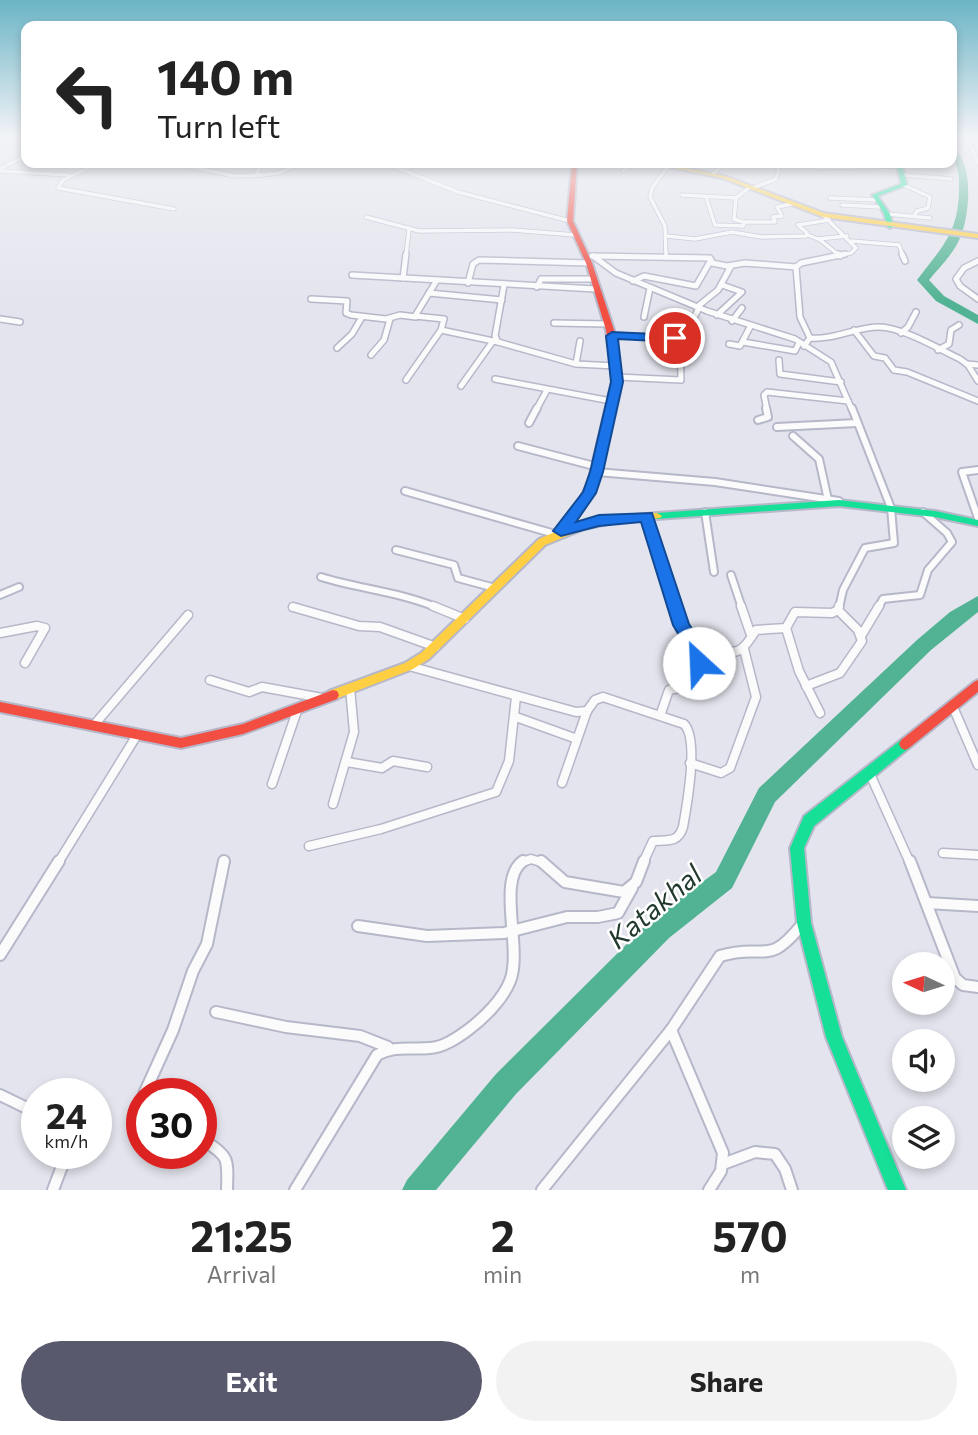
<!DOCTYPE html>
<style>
body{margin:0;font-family:Commissioner,sans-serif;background:#f2f2f2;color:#222;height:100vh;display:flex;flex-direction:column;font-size:26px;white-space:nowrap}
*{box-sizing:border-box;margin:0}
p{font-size:23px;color:#767676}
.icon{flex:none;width:38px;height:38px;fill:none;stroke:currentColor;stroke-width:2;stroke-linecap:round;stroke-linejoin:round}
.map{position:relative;height:1190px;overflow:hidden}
.side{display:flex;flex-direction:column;background:#fff;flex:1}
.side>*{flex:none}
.banner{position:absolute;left:21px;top:21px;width:936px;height:147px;border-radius:14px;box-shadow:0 4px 10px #0003;background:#fff;color:#222;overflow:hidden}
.needle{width:46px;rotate:274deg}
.buttons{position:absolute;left:892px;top:952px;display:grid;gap:14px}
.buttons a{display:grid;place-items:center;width:63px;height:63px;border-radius:50%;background:#fff;box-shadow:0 4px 10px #0003;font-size:35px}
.speed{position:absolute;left:21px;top:1078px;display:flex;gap:14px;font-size:35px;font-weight:700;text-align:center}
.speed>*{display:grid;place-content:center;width:91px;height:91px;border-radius:50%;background:#fff;box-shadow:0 4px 10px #0003;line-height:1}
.speed small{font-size:18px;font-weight:400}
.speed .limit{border:10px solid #d22;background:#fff;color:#111}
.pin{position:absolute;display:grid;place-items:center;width:60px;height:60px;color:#fff;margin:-30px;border:4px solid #fff;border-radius:50%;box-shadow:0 2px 7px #0007}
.me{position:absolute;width:77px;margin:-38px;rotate:335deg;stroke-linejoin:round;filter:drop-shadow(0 0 5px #0008)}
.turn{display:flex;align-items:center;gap:24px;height:147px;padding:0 21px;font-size:32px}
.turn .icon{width:91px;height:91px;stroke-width:2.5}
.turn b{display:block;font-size:49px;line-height:60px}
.eta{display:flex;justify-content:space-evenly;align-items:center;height:119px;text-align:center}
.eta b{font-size:42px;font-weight:700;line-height:49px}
.primary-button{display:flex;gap:14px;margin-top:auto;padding:14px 21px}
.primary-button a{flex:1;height:80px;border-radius:42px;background:#59596e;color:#fff;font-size:28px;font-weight:700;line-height:80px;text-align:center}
.primary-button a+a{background:#f2f2f2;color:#222}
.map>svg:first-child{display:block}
</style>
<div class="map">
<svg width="978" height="1190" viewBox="0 0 978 1190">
<rect width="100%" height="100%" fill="#e3e4ed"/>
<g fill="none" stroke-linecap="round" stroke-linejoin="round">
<g fill="#51b393" fill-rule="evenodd">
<path d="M952 147C976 162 970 224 956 246 949 258 938 269 929 280L944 296 978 315V324L936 301 917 280C946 242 960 231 959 180 959 168 952 159 952 147Z"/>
<path d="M978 596V612L931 650 775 802 732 888 669 938 516 1094 436 1190H402L407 1180 496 1074 651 920 716 872 759 788 917 640 950 612Z"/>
</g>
<defs>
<g id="street-far4">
<path d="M962 136 972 148 978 163"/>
<path d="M970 138 978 146"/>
<path d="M99 163 63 180 58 188 174 209"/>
<path d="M171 163 235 176 260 175"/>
<path d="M262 163 257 172 260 175 279 173 302 163"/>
<path d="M385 163 458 192 570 221"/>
<path d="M816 168 899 166"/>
<path d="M0 169 17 160 26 159"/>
<path d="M402 169 423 163"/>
<path d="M0 171 69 175"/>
<path d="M623 171 634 163"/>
<path d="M713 174 725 163"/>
<path d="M903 175 951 179"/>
<path d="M904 185 930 197 928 208 917 211 914 216"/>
<path d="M753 188 776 179 779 170 773 163"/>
<path d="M682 195 736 198 750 187"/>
<path d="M706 197 715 225 743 226 745 222H775L773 217 782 216 777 207 792 204"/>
<path d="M736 198 734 219 743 222"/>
<path d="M830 198 878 200"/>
<path d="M842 205 882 207"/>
<path d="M887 214 930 218"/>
<path d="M823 215 856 248 851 253 836 256"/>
<path d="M366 217 419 231 512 230 576 235"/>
<path d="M808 235 818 239 847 236"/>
<path d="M666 236 695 239 732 232 761 237 806 236 807 233 798 225 829 220"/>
<path d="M819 239 840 256"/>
<path d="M852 241 899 245 903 256"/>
<path d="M666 255 665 226 650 197 652 188 669 165"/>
<path d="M406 256 409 229"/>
</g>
<g id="street-far3">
<path d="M838 254 840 256"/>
<path d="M902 254 905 261"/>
<path d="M592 256 710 258 712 263 727 266 745 263 796 267"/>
<path d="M593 256 616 273 707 311 795 339 831 362 852 410"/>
<path d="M978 261 964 268 956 279 960 286 978 299"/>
<path d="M352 275 595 289"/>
<path d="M403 278 406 254"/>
<path d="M437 280 415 316 444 319 441 330 498 342"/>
<path d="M633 281 644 276 696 286 711 260"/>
<path d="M468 283 473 264 479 260 589 263"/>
<path d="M504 285 495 336 498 342 576 364 616 366"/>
<path d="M537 287 541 279H592"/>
<path d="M429 293 502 300"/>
<path d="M311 299 347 301 346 313 351 315 386 319 400 315 416 317"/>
<path d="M697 307 718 290 731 266"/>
<path d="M717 315 742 292 722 285"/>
<path d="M644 317 650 288"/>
<path d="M0 319 20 322"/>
<path d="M732 321 742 308"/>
<path d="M554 323 608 324"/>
<path d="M854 330 874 356 885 358 894 370 907 372 978 401"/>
<path d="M686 333 699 308"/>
<path d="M901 333 908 327 916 312"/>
<path d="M612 336 670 337 680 344 681 380 617 377"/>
<path d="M810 338C834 340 856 327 879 327 902 327 939 349 960 359L968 365 978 381"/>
<path d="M743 342 795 351 799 343"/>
<path d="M729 344 740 346 750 327"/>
<path d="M804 346 810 338 800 317 796 267 801 263 845 254"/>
<path d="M337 348 352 334 362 317"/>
<path d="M938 350 949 344 951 330 959 325"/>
<path d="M371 355 384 340 390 319"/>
<path d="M779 360 780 374 841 382"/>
<path d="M576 364 580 341"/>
<path d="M967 364 978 365"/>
<path d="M495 379 611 401"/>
<path d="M406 380 441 330"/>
<path d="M461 386 493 341"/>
<path d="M536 410 547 390"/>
<path d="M767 410 764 395 767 392 848 401"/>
</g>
<g id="street-far2">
<path d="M758 420 768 417 766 408"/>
<path d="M529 423 537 408"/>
<path d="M777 427 857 423"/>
<path d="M793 436 819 459 828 500"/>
<path d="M518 446 598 467"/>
<path d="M978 470 962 472 978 518"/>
<path d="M597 472 715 482 839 501"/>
<path d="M405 491 555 534"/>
<path d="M705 512 714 572"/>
<path d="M647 517 676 608"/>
<path d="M396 550 454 565 458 578 495 588"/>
<path d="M731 575 742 608"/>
<path d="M321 577C360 589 400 592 438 608"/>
<path d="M0 595 19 587"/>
<path d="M839 608 843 590 865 548 894 543 891 508 852 408"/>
<path d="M878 608 883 599 920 595 928 570 952 542 947 533 923 512"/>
</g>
<g id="street-far1">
<path d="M433 606 465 619"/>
<path d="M676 606 682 625 700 656"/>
<path d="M741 606 751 635"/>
<path d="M293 607 359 626 380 627 436 647"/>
<path d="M786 628 799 671 820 713"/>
<path d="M0 633 37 626 45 628 25 663"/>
<path d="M861 636 879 606"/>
<path d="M409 666 576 712 587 711 595 700 603 697 684 724C699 739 687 805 683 827 678 843 668 840 653 841L643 863"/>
<path d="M210 680 249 692 262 687 322 698"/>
<path d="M806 686 840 673 862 641 858 630 838 610"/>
<path d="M953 707 978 765"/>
<path d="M661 713 669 690 694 685 700 656 706 651C737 652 739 658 756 630L786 628 795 612 832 613 838 610 839 606"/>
<path d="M516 717 577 739"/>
<path d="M94 725 188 615"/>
<path d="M347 762 382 768 393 761 427 767"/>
<path d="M690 763 721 773 730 768 756 697 744 649"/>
<path d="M870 774 910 863"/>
<path d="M562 783 587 711"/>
<path d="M272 784 298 708"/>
<path d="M333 804 354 732 350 688"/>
<path d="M309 846 381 829 496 792 509 761 516 697"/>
<path d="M943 853 978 855"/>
<path d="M58 863 137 735"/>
<path d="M520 863 531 859 544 863"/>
</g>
<g id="street">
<path d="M541 861 565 882 624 892 636 882 644 861"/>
<path d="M910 861 955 978 963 985 978 987"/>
<path d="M927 903 978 906"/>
<path d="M358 926 427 936 504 933 567 917H598L618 913 632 888"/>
<path d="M0 955 59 861"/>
<path d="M216 1012 286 1027 360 1036 388 1047"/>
<path d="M671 1030 723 1153 721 1171 709 1190"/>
<path d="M144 1094 173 1030 193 971 207 944 224 861"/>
<path d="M0 1095 37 1113"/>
<path d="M201 1138C229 1158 228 1155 227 1190"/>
<path d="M723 1164 755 1152 775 1154 785 1169 792 1190"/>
<path d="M53 1190 67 1153"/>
<path d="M295 1190 377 1055C395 1045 411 1050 430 1048 444 1047 457 1038 468 1030 484 1018 503 999 510 981 523 949 496 880 523 861"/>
<path d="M542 1190 671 1030 720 956C765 942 767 969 803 923"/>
</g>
<g id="fast">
<path d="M896 163H902L907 185 878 196 890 214 893 226 890 228 887 226 884 214 872 195 901 184Z"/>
<path d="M839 500 935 511 978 520V526L935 517 839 506 657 519 652 516 657 513Z"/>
<path d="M905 738 909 740 911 744 909 748 814 826 804 848 811 923 842 1037 906 1190H888L826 1037 797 923 790 848 804 816 901 740Z"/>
</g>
<g id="slow">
<path d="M650 163H659L725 176 824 213 978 234V238L823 217 722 178Z"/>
<path d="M657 513 662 516 660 518 612 523 584 529 545 545 429 659 413 669 333 700 329 699 327 695 329 691 405 663 421 653 539 539 566 527 584 522 612 517Z"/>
</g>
<g id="jam">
<path d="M572 163H577L573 221 592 263 614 330 621 377 598 483 585 506 564 533 561 534 556 531 578 502 588 483 613 377 606 330 586 263 567 221Z"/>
<path d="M978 680V692L909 748 905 750 901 748 899 744 901 740 974 682Z"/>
<path d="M333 690 337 691 339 695 337 699 243 734 181 748 0 712V702L181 738 243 724Z"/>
</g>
</defs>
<use href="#street-far4" stroke="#b6b7c9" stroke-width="5"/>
<use href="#street-far3" stroke="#b6b7c9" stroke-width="8"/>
<use href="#street-far2" stroke="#b6b7c9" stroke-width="10"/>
<use href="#street-far1" stroke="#b6b7c9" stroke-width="11"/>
<use href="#street" stroke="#b6b7c9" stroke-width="14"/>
<use href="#fast" stroke="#b6b7c9" stroke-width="4"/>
<use href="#slow" stroke="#b6b7c9" stroke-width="4"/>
<use href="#jam" stroke="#b6b7c9" stroke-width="4"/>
<use href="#street-far4" stroke="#fbfbfc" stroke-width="3.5"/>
<use href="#street-far3" stroke="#fbfbfc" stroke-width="5"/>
<use href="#street-far2" stroke="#fbfbfc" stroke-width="6"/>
<use href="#street-far1" stroke="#fbfbfc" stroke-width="8"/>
<use href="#street" stroke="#fbfbfc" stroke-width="10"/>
<use href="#fast" fill="#16e098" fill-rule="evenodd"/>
<use href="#slow" fill="#ffcf43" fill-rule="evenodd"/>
<use href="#jam" fill="#f24e42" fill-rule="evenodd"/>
</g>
<linearGradient id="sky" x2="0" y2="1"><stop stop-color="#6bb4c6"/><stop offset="0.45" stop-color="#f2f3f7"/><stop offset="1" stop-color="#f2f3f7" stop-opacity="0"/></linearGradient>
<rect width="978" height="302" fill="url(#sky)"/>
<path fill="#1a73e8" stroke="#114b97" stroke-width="2" d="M612 332 675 335 681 338 675 342 618 339 623 382 603 472 596 493 576 522 599 515 652 513 689 624 709 656 705 668H693L692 657 673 625 641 522 599 526 561 536 553 531 583 492 590 472 611 382 606 336Z"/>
<g text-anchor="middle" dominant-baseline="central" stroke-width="5" stroke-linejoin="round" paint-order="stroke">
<g font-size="28" font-style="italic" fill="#213a2d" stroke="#fff">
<text transform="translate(654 906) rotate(-40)">Katakhal</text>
</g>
</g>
</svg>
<div class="buttons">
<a><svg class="needle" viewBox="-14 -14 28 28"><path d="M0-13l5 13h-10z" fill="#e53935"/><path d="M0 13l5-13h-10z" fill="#767676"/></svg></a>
<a><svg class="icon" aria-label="sound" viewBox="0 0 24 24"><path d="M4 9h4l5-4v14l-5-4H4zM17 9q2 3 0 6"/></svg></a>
<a><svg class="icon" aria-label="layers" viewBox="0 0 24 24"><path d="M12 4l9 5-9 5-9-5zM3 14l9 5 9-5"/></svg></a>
</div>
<div class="speed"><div>24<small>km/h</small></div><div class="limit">30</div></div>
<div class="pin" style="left:675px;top:338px;background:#d93025"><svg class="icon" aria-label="arrive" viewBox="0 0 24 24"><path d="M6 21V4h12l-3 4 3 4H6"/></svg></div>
<svg class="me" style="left:699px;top:663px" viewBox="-20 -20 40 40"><circle r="19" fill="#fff"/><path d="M0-13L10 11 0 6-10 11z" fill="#1a73e8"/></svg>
<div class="banner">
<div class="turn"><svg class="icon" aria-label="left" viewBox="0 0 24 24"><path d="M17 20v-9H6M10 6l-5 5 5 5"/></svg><div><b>140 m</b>Turn left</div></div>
</div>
</div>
<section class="side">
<div class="eta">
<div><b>21:25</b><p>Arrival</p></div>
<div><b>2</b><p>min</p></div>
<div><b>570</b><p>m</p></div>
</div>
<div class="primary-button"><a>Exit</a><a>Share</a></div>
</section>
